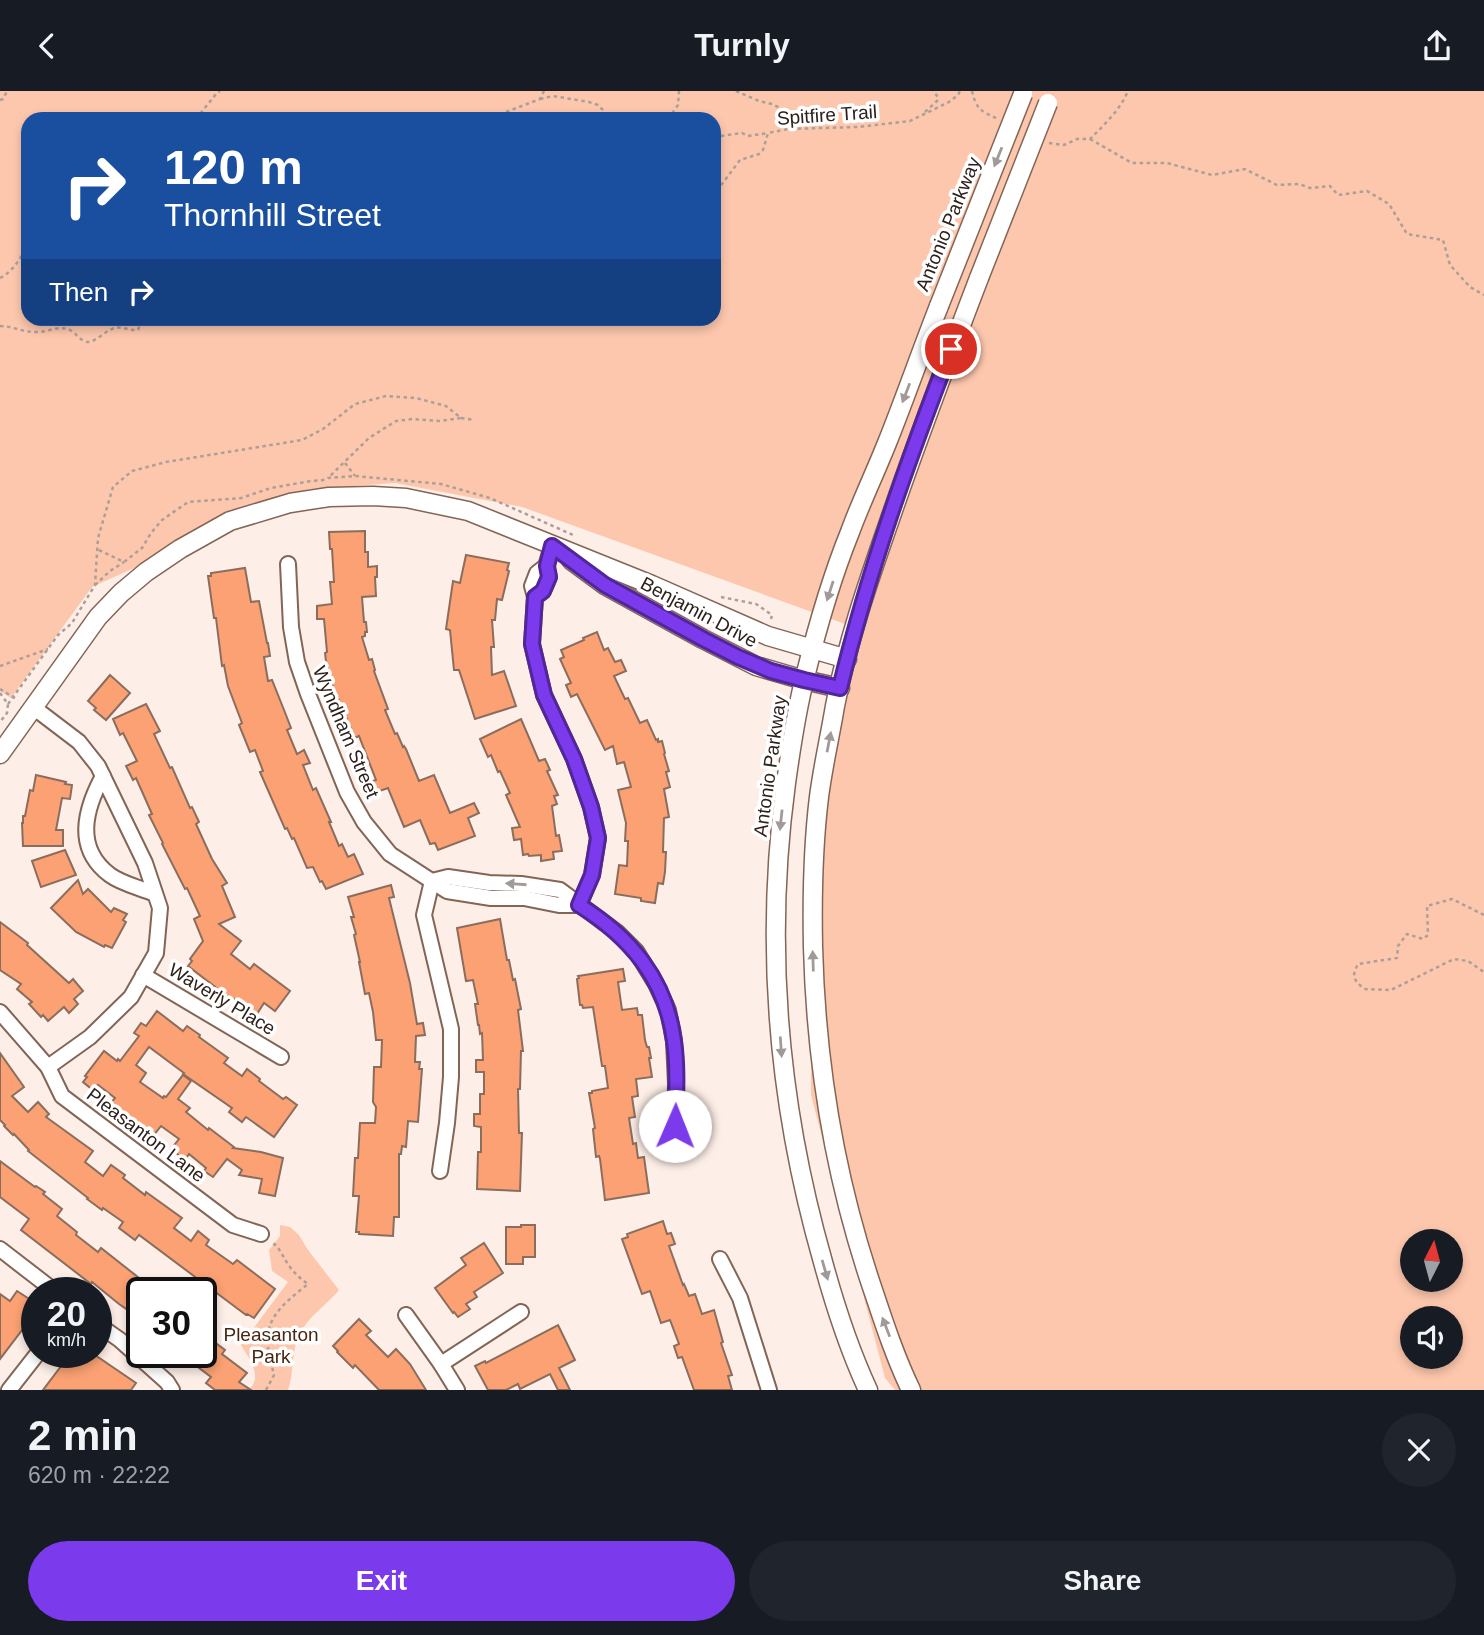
<!DOCTYPE html>
<meta charset="utf-8">
<style>
body{margin:0;font-family:Helvetica,sans-serif;background:#20242c;color:#f1f3f6;height:100vh;display:flex;flex-direction:column;font-size:26px;white-space:nowrap}
*{box-sizing:border-box;margin:0}
p{font-size:23px;color:#9ea1a6}
.icon{flex:none;width:38px;height:38px;fill:none;stroke:currentColor;stroke-width:2;stroke-linecap:round;stroke-linejoin:round}
.map{position:relative;height:1299px;overflow:hidden}
.sheet{display:flex;flex-direction:column;background:#171b24;flex:1}
.sheet>*{flex:none}
.hud{position:absolute;left:21px;top:21px;width:700px;height:214px;border-radius:21px;box-shadow:0 4px 10px #0003;background:#1a4fa0;color:#fff;overflow:hidden}
.needle{width:46px;rotate:6deg}
.fabs{position:absolute;left:1400px;top:1138px;display:grid;gap:14px}
.fabs a{display:grid;place-items:center;width:63px;height:63px;border-radius:50%;background:#171b24;box-shadow:0 4px 10px #0003;font-size:35px}
.speed{position:absolute;left:21px;top:1186px;display:flex;gap:14px;font-size:35px;font-weight:700;text-align:center}
.speed>*{display:grid;place-content:center;width:91px;height:91px;border-radius:50%;background:#171b24;box-shadow:0 4px 10px #0003;line-height:1}
.speed small{font-size:18px;font-weight:400}
.speed .limit{border:4px solid #111;border-radius:10px;background:#fff;color:#111}
.pin{position:absolute;display:grid;place-items:center;width:60px;height:60px;color:#fff;margin:-30px;border:4px solid #fff;border-radius:50%;box-shadow:0 2px 7px #0007}
.me{position:absolute;width:77px;margin:-38px;rotate:1deg;stroke-linejoin:round;filter:drop-shadow(0 0 5px #0008)}
.turn{display:flex;align-items:center;gap:24px;height:147px;padding:0 28px;font-size:32px}
.turn .icon{width:91px;height:91px;stroke-width:2.5}
.turn b{display:block;font-size:49px;line-height:60px}
.then{display:flex;align-items:center;height:66px;padding:0 28px;background:#0003;gap:14px;font-size:26px}
.round{display:grid;place-items:center;flex:none;width:74px;height:74px;border-radius:37px;background:#20242c}
.overview{display:flex;align-items:center;justify-content:space-between;height:119px;padding:0 28px}
h1{font-size:42px;font-weight:800;line-height:52px}
.cta{display:flex;gap:14px;margin-top:auto;padding:14px 28px}
.cta a{flex:1;height:80px;border-radius:42px;background:#7c3aed;color:#fff;font-size:28px;font-weight:800;line-height:80px;text-align:center}
.cta a+a{background:#20242c;color:#f1f3f6}
header{display:flex;justify-content:space-between;align-items:center;height:91px;padding:0 28px;background:#171b24;font-size:32px;font-weight:800}
.map>svg:first-child{display:block}
</style>
<header><svg class="icon" aria-label="back" viewBox="0 0 24 24"><path d="M15 5l-7 7 7 7"/></svg>Turnly<svg class="icon" aria-label="share" viewBox="0 0 24 24"><path d="M12 15V3M7 8l5-5 5 5M5 13v7h14v-7"/></svg></header>
<div class="map">
<svg width="1484" height="1299" viewBox="0 0 1484 1299">
<rect width="100%" height="100%" fill="#fdeee7"/>
<g fill="#fdc7ad" fill-rule="evenodd">
<path d="M0 0H1484V1299H895L885 1287 811 1004 812 706 859 538 522 416 395 392 310 398 92 496 11 607 0 600ZM28 28H714V228H28ZM1412 1150H1451V1188H1412ZM1412 1227H1451V1265H1412Z"/>
<path d="M280 1134 290 1136 299 1144 308 1159 339 1199C325 1216 304 1228 297 1250 291 1266 294 1283 288 1299H248C264 1286 249 1268 241 1254L288 1191 272 1180 269 1159 280 1145Z"/>
</g>
<g fill="#fba173" stroke="#8b6d5e" stroke-width="2">
<path d="M365 440V461H368V476L377 475V486H375L376 505 362 506 364 531H366L367 541H365V545L362 546 369 569 372 568 375 579 374 580 388 618 385 619 395 643 397 642 403 656 404 655 406 658 419 690 434 684 450 722 474 712 479 722 468 727 475 745 438 759 435 752 430 753 420 729 404 736 388 697 374 702 370 691 376 689 359 645 355 647 331 591 326 570 325 562 327 561 324 528H317V515L332 513 330 491H334L332 458H330L329 441Z"/>
<path d="M466 464 509 472 507 479 509 480 502 509 497 508 495 529H492L494 556H491L492 584 504 580 516 615 475 628 459 579H454L450 539 446 538 453 490 460 492Z"/>
<path d="M245 477 251 511 259 510 267 552H268L270 565 264 566 268 590 272 589 286 624 291 637 287 639 297 663 304 659 310 672 303 674 313 699 316 697 331 731H329L339 755 342 753 348 766 354 763 363 783 326 798 322 790 320 791 313 776 307 777 294 747 292 748 287 737 285 738 260 681 263 680 255 659 250 661 239 634 242 632 228 595 224 574 222 575 216 527H214L208 485H211V482Z"/>
<path d="M597 541 604 559 608 557 615 571 621 569 626 580 614 585 625 608 628 607 640 632 647 629 656 649 658 648V651L662 650 665 662 664 663 669 680 666 681 670 696 664 698 669 726 664 727 663 761H666L665 781 663 793 658 792 655 812 641 810V807L615 803 619 774 627 775 628 750H625L626 732 618 699 631 696 624 671 617 673 613 655 605 659 577 603 571 606 566 594 571 592 560 568 564 566 561 559 584 549 583 547Z"/>
<path d="M110 584 130 602 106 629 94 619 96 617 88 610Z"/>
<path d="M146 613 160 640 154 643 170 677 172 676 190 717 192 716 199 731 196 733 212 768 227 792 222 795 235 826 219 833 241 850 231 863 250 878 254 873 290 900 275 920 264 912 257 923 253 921 238 910 227 905 188 875 192 870 190 868 203 850 194 828 200 825 187 797 185 798 162 753 163 752 149 724 152 723 136 687 133 689 126 675 137 670 123 642 120 644 113 628Z"/>
<path d="M521 628 539 670 545 668 550 679 547 680 558 704 554 705 557 713 552 715 556 745 559 744 562 760 553 761 554 768 541 770V764L529 765 528 763 523 764 521 748 514 749 512 737 520 736 506 704 510 702 500 680 498 681 491 664 488 666 480 648Z"/>
<path d="M36 684 66 691 65 693 72 694 70 708 62 707 56 739H63V755H23L22 732H23V725H25L30 699 33 700Z"/>
<path d="M65 759 76 784 41 796 32 770Z"/>
<path d="M78 789 83 803 88 798 111 821 114 817 127 823 123 829 126 831 112 857 105 854 104 856 76 841 51 817Z"/>
<path d="M391 794 394 806 389 807 410 892 417 933 423 932 425 944 416 945 415 971H420L419 978H422L418 1031 408 1030 406 1056 402 1055 401 1063H399V1126H394L393 1145 359 1143V1141H356L359 1105H353L355 1067H358L360 1032H375L376 1016 373 1011 374 976H381L382 949H376L373 921 369 902 365 903 359 871H360L354 844 356 843 351 826H354L348 806Z"/>
<path d="M500 828 507 869H509L513 889 515 888 521 918 518 919 523 960H521L520 998H518L519 1042H522L520 1100 477 1098 478 1061H481V1036L474 1035V1023H480V1003H484V981H476V969H483L482 942 480 943 479 934H478L475 913H478L473 889 466 890 457 837Z"/>
<path d="M0 831 28 852 27 854 69 892 73 888 83 900 74 908 78 913 69 922 64 916 48 930 43 924 41 926 29 913 32 911 17 898 21 893 0 879Z"/>
<path d="M623 878 625 890 618 891 622 919 637 917 638 924H642L645 949 647 956H649L651 967H649L652 986 636 988 638 1005 632 1006 635 1026 629 1027 633 1053 636 1052 638 1067 644 1066 649 1102 605 1109 600 1068 599 1065 596 1066 593 1038 595 1037 589 1002H592V1000L608 997 605 975H602L593 916 583 917 582 914H580L577 888 579 887 578 885Z"/>
<path d="M157 920 183 940 187 935 200 944 199 946 228 967 224 972 242 985 247 978 260 988 259 990 283 1008 286 1006 297 1014 274 1046 246 1026 242 1031 229 1021 232 1017 183 983 184 982 149 956 136 974 146 982 140 991 163 1007 164 1005 166 1006 183 984 191 990 178 1008 190 1017 186 1021 208 1039 209 1037 234 1056 233 1057 261 1061 283 1067 275 1105 259 1102 262 1088 239 1084 242 1079 227 1068 213 1086 204 1080 206 1077 189 1063 185 1069 171 1058 179 1048 161 1035 153 1045 133 1030 132 1032 119 1022 120 1021 110 1013 115 1007 98 994 94 1000 83 991 87 986 85 985 104 960 117 970 118 968 120 970 139 945 134 942 141 932 146 935Z"/>
<path d="M0 962 24 996 12 1005 28 1021 38 1011 49 1023 46 1026 93 1060 85 1071 103 1085 111 1074 125 1084 123 1087 145 1104 146 1101 182 1127 174 1137 191 1150 198 1140 209 1149 206 1154 233 1173 237 1169 275 1198 254 1227 247 1223 246 1224 230 1212 139 1144 135 1149 119 1137 123 1131 103 1117 102 1119 87 1108 88 1107 28 1060 29 1059 14 1043 13 1044 4 1035 5 1034 0 1029Z"/>
<path d="M0 1070 35 1096 36 1095 45 1101 43 1103 62 1118 57 1125 77 1141 76 1144 98 1161 101 1157 148 1194 142 1202V1229L119 1213 92 1191 91 1193 21 1139 29 1128 0 1106Z"/>
<path d="M663 1130 667 1143 671 1142 675 1153 669 1155 683 1194 684 1193 689 1205 695 1203 702 1223 714 1219 723 1251 721 1252 732 1284 728 1285 732 1299H694L682 1266 678 1267 674 1255 679 1253 670 1229 661 1232 650 1200 642 1203 622 1148 628 1146 627 1143Z"/>
<path d="M521 1134H535V1166H523V1173H506V1136H521Z"/>
<path d="M484 1152 503 1182 474 1201 477 1206 466 1213 470 1218 458 1226 454 1221 453 1222 435 1197 466 1174 461 1167Z"/>
<path d="M17 1200 37 1213V1224L28 1236 26 1234 0 1268V1203L10 1210Z"/>
<path d="M359 1228 371 1240 366 1244 388 1266 396 1258 410 1273 426 1299H379L355 1274 353 1277 337 1261 338 1260 333 1255Z"/>
<path d="M558 1234 575 1269 559 1277 570 1299H558L550 1283 520 1298 518 1293 506 1299H488L475 1275 485 1270 486 1272Z"/>
<path d="M201 1241 225 1259 222 1263 247 1282 239 1291 251 1299H215L206 1292 211 1286 179 1262H201Z"/>
<path d="M71 1262H92L136 1292 131 1299H43Z"/>
</g>
<g fill="none" stroke-linecap="round" stroke-linejoin="round">
<defs>
<g id="minor">
<path d="M288 473 291 536 297 571 308 603 347 701 364 731 390 763 447 800 491 807H524L559 814H579"/>
<path d="M546 475 537 482 532 495 535 506 532 553 544 604 574 668 591 716 598 747 592 784 579 814"/>
<path d="M535 506 543 500 549 486 546 475 552 455"/>
<path d="M33 616 79 651 98 675 145 772 160 817 156 862 131 906 90 946 48 976"/>
<path d="M103 685C85 718 74 757 110 784 122 793 141 797 155 803"/>
<path d="M432 790 448 786 489 792 521 793 560 799 618 842 636 860 656 893 668 919 674 950 676 993 675 1035"/>
<path d="M432 790 424 824 451 938V986L447 1032 440 1080"/>
<path d="M143 884 281 966"/>
<path d="M0 921 48 976 62 1005 233 1134 261 1143"/>
<path d="M0 1158 57 1202"/>
<path d="M720 1168 740 1207 769 1299"/>
<path d="M406 1224 441 1273 457 1299"/>
<path d="M96 1232 120 1249 167 1291 172 1299"/>
<path d="M441 1273 521 1221"/>
<path d="M9 1299 38 1262"/>
</g>
<g id="major">
<path d="M571 469 605 494 703 548 756 575 804 589 840 597"/>
<path d="M0 663 98 526 121 502 146 481 180 458 230 430 290 412 329 406 373 405 406 407 468 420 652 494 768 545 847 568"/>
<path d="M868 1299C849 1258 835 1215 823 1171 778 1014 764 854 786 692 791 656 796 621 805 586 817 537 831 488 850 441 861 411 875 382 887 352 905 307 921 261 939 215"/>
<path d="M911 1299C896 1268 885 1235 874 1202 835 1089 816 975 813 856 812 806 813 755 819 706 823 675 830 645 835 615 847 552 868 491 889 431 917 349 948 268 979 187"/>
</g>
</defs>
<use href="#minor" stroke="#836556" stroke-width="18"/>
<use href="#major" stroke="#836556" stroke-width="21"/>
<g stroke="#ad9f98" stroke-width="2.5" stroke-dasharray="3.5 3.5" stroke-linecap="butt">
<path d="M736 0 759 10 772 13 818 35"/>
<path d="M972 0C976 17 980 20 996 27"/>
<path d="M540 8 553 5 589 11 598 14 607 23 620 28"/>
<path d="M0 9 3 8 7 0"/>
<path d="M925 21 937 10 938 6 933 0"/>
<path d="M493 26 540 8 544 0"/>
<path d="M196 28 216 3 220 0"/>
<path d="M374 28 381 26 388 28"/>
<path d="M429 28C440 23 448 27 459 28 467 28 476 23 483 22L497 28"/>
<path d="M668 28 678 14 679 0"/>
<path d="M714 44 721 45 742 42 748 45 768 42"/>
<path d="M1090 48 1132 72H1167L1212 84 1245 78 1277 94 1299 93 1310 97 1330 95 1338 104 1367 100 1389 113 1407 143 1443 149 1450 174 1470 196 1484 204"/>
<path d="M1049 52 1064 54 1077 48H1090C1104 34 1120 19 1128 0"/>
<path d="M714 96 722 93 740 69 759 63 763 59 768 42 788 38 858 36 910 30 949 11 958 4 960 0"/>
<path d="M0 187C14 180 20 167 28 154"/>
<path d="M0 235C13 235 24 242 38 241 48 241 59 234 70 239 76 242 81 251 88 251 97 250 104 241 112 238 120 234 129 240 138 239L142 228"/>
<path d="M461 327 475 329"/>
<path d="M345 372 355 385"/>
<path d="M99 459 124 471 142 457 151 442 162 429 188 411 241 407 271 397 311 390 323 389 328 387 355 385 441 393 490 407 573 444"/>
<path d="M95 494 110 480 124 471"/>
<path d="M721 506 756 513 772 524 771 528"/>
<path d="M0 575 48 558"/>
<path d="M0 598 18 609"/>
<path d="M0 602 8 613 7 622 0 631"/>
<path d="M8 613 58 544 72 532 95 494 98 447 113 396 132 380 166 371 302 349 323 338 355 313 386 305 416 307 446 315 461 327 439 330 413 328 396 330 369 347 328 387"/>
<path d="M1484 824 1452 808 1427 815 1428 844 1423 848 1407 843 1398 855 1397 867 1358 873C1351 886 1354 889 1364 898L1391 899 1454 868 1468 870 1484 881"/>
<path d="M266 1299 274 1284C272 1275 269 1266 268 1256 263 1227 288 1209 308 1193 301 1188 295 1183 290 1176 283 1167 281 1158 272 1151"/>
</g>
<use href="#minor" stroke="#fff" stroke-width="14"/>
<use href="#major" stroke="#fff" stroke-width="18"/>
<defs>
<g id="major-bridge">
<path d="M979 187 1048 12"/>
<path d="M939 215 1023 3"/>
</g>
</defs>
<use href="#major-bridge" stroke="#836556" stroke-width="21" stroke-linecap="butt"/>
<use href="#major-bridge" stroke="#fff" stroke-width="18"/>
</g>
<defs><path id="oneway-solid" d="M-6-.8H1V-3.2L6.5 0L1 3.2V.8H-6Z" transform="scale(1.75)"/></defs>
<g fill="#a09b98">
<use href="#oneway-solid" transform="translate(998 66) rotate(112)"/>
<use href="#oneway-solid" transform="translate(906 302) rotate(111)"/>
<use href="#oneway-solid" transform="translate(830 500) rotate(108)"/>
<use href="#oneway-solid" transform="translate(829 651) rotate(-79)"/>
<use href="#oneway-solid" transform="translate(781 729) rotate(96)"/>
<use href="#oneway-solid" transform="translate(516 793) rotate(-176)"/>
<use href="#oneway-solid" transform="translate(813 870) rotate(-92)"/>
<use href="#oneway-solid" transform="translate(781 956) rotate(86)"/>
<use href="#oneway-solid" transform="translate(825 1179) rotate(74)"/>
<use href="#oneway-solid" transform="translate(886 1236) rotate(-111)"/>
</g>
<g fill="none" stroke-linecap="round" stroke-linejoin="round">
<defs>
<path id="route" d="M675 1035C676 1007 678 978 674 950 666 888 630 846 579 814L592 784 598 747 591 716 574 668 544 604 532 553 535 506 543 500 549 486 547 475 552 455 605 494 703 548 738 566 771 580 804 589 840 597C868 481 908 369 951 258"/>
</defs>
<use href="#route" stroke="#51269a" stroke-width="18"/>
<use href="#route" stroke="#7c3aed" stroke-width="12"/>
</g>
<g text-anchor="middle" dominant-baseline="central" stroke-width="7" stroke-linejoin="round" paint-order="stroke">
<g font-size="19" fill="#2d211b" stroke="#fff">
<text transform="translate(827 24) rotate(-4)">Spitfire Trail</text>
<text transform="translate(948 133) rotate(-68)">Antonio Parkway</text>
<text transform="translate(699 521) rotate(28)">Benjamin Drive</text>
<text transform="translate(346 641) rotate(67)">Wyndham Street</text>
<text transform="translate(770 675) rotate(-82)">Antonio Parkway</text>
<text transform="translate(222 908) rotate(31)">Waverly Place</text>
<text transform="translate(146 1044) rotate(37)">Pleasanton Lane</text>
</g>
<g font-size="19" fill="#492612" stroke="#fff">
<text x="271" y="1243">Pleasanton<tspan x="271" dy="22">Park</tspan></text>
</g>
</g>
</svg>
<div class="fabs">
<a><svg class="needle" viewBox="-14 -14 28 28"><path d="M0-13l5 13h-10z" fill="#e53935"/><path d="M0 13l5-13h-10z" fill="#9ea1a6"/></svg></a>
<a><svg class="icon" aria-label="sound" viewBox="0 0 24 24"><path d="M4 9h4l5-4v14l-5-4H4zM17 9q2 3 0 6"/></svg></a>
</div>
<div class="speed"><div>20<small>km/h</small></div><div class="limit">30</div></div>
<div class="pin" style="left:951px;top:258px;background:#d93025"><svg class="icon" aria-label="arrive" viewBox="0 0 24 24"><path d="M6 21V4h12l-3 4 3 4H6"/></svg></div>
<svg class="me" style="left:675px;top:1035px" viewBox="-20 -20 40 40"><circle r="19" fill="#fff"/><path d="M0-13L10 11 0 6-10 11z" fill="#7c3aed"/></svg>
<div class="hud">
<div class="turn"><svg class="icon" aria-label="right" viewBox="0 0 24 24"><path d="M7 20v-9h11M14 6l5 5-5 5"/></svg><div><b>120 m</b>Thornhill Street</div></div>
<div class="then">Then<svg class="icon" aria-label="right" viewBox="0 0 24 24"><path d="M7 20v-9h11M14 6l5 5-5 5"/></svg></div>
</div>
</div>
<section class="sheet">
<div class="overview"><div><h1>2 min</h1><p>620 m · 22:22</p></div><a class="round"><svg class="icon" aria-label="close" viewBox="0 0 24 24"><path d="M6 6l12 12M18 6L6 18"/></svg></a></div>
<div class="cta"><a>Exit</a><a>Share</a></div>
</section>
